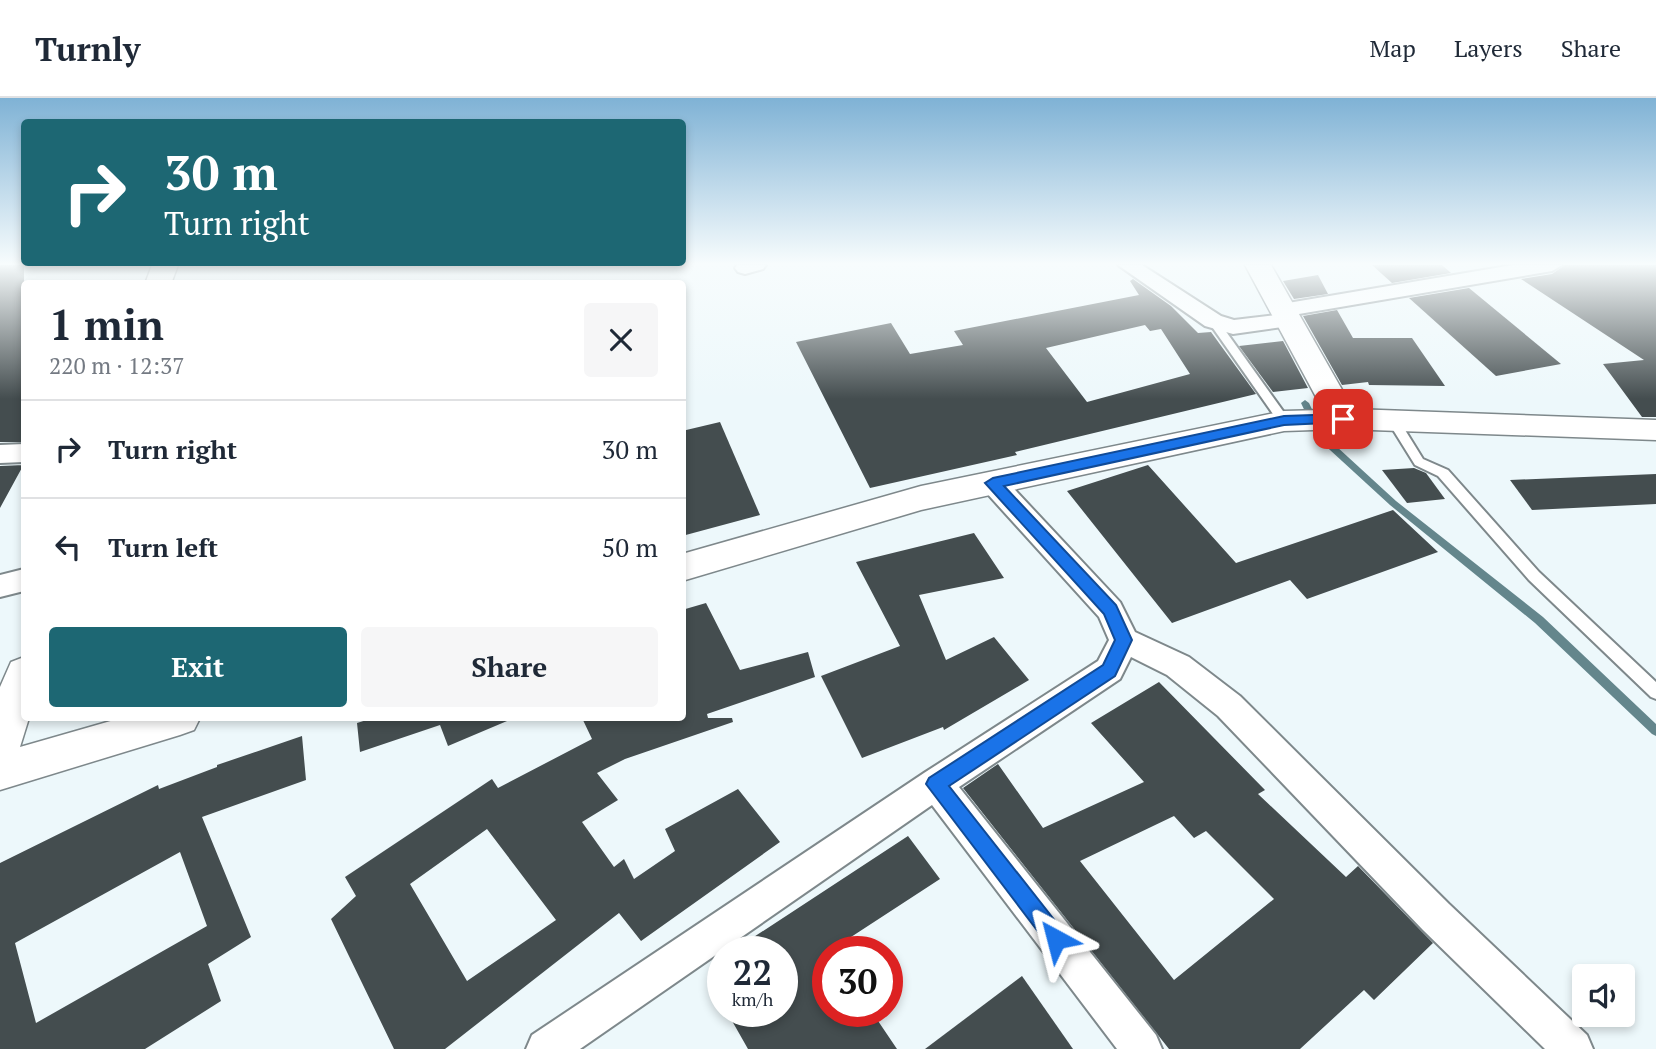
<!DOCTYPE html>
<meta charset="utf-8">
<style>
body{margin:0;font-family:"PT Serif",serif;background:#f6f6f7;color:#1f2937;height:100vh;display:flex;flex-direction:column;font-size:26px;white-space:nowrap}
*{box-sizing:border-box;margin:0}
p{font-size:23px;color:#747a83}
.icon{flex:none;width:38px;height:38px;fill:none;stroke:currentColor;stroke-width:2;stroke-linecap:round;stroke-linejoin:round}
.map{position:relative;flex:1;overflow:hidden}
.details{position:absolute;left:21px;top:182px;width:665px;height:441px;display:flex;flex-direction:column;background:#fff;border-radius:7px;box-shadow:0 4px 10px #0003}
.details>*{flex:none}
.banner{position:absolute;left:21px;top:21px;width:665px;height:147px;border-radius:7px;box-shadow:0 4px 10px #0003;background:#1d6773;color:#fff;overflow:hidden}
.tools{position:absolute;left:1572px;top:866px;display:grid;gap:14px}
.tools a{display:grid;place-items:center;width:63px;height:63px;border-radius:7px;background:#fff;box-shadow:0 4px 10px #0003;font-size:35px}
.speed{position:absolute;left:707px;top:838px;display:flex;gap:14px;font-size:35px;font-weight:700;text-align:center}
.speed>*{display:grid;place-content:center;width:91px;height:91px;border-radius:50%;background:#fff;box-shadow:0 4px 10px #0003;line-height:1}
.speed small{font-size:18px;font-weight:400}
.speed .limit{border:10px solid #d22;background:#fff;color:#111}
.pin{position:absolute;display:grid;place-items:center;width:60px;height:60px;color:#fff;margin:-30px;border-radius:14px;box-shadow:0 4px 10px #0006}
.me{position:absolute;width:77px;margin:-38px;rotate:322deg;stroke-linejoin:round;filter:drop-shadow(0 0 5px #0008)}
.turn{display:flex;align-items:center;gap:24px;height:147px;padding:0 28px;font-size:32px}
.turn .icon{width:91px;height:91px;stroke-width:2.5}
.turn b{display:block;font-size:49px;line-height:60px}
.round{display:grid;place-items:center;flex:none;width:74px;height:74px;border-radius:7px;background:#f6f6f7}
.overview{display:flex;align-items:center;justify-content:space-between;height:119px;padding:0 28px}
h1{font-size:42px;font-weight:600;line-height:52px}
.button{display:flex;gap:14px;margin-top:auto;padding:14px 28px}
.button a{flex:1;height:80px;border-radius:7px;background:#1d6773;color:#fff;font-size:28px;font-weight:600;line-height:80px;text-align:center}
.button a+a{background:#f6f6f7;color:#1f2937}
ul{padding:0;list-style:none}
li{display:flex;align-items:center;gap:21px;height:98px;padding:0 28px;border-top:2px solid #e0e1e3}
li div{flex:1}
li b{display:block;font-size:26px}
li em{font-style:normal}
header{display:flex;align-items:center;gap:42px;box-sizing:border-box;height:98px;padding:0 35px;background:#fff;border-bottom:2px solid #e0e1e3}
header strong{font-size:33px}
nav{display:flex;gap:38px;margin-inline-start:auto;font-size:24px}
.map>svg:first-child{display:block}
</style>
<header>
<strong>Turnly</strong>
<nav><a>Map</a><a>Layers</a><a>Share</a></nav>
</header>
<div class="map">
<svg width="1656" height="951" viewBox="0 0 1656 951">
<rect width="100%" height="100%" fill="#edf8fb"/>
<g fill="none" stroke-linecap="round" stroke-linejoin="round">
<path fill="#64868c" fill-rule="evenodd" d="M1305 302 1309 305 1324 337 1396 403 1543 519 1656 626V638L1652 636 1535 525 1390 407 1318 341 1301 305Z"/>
</g>
<g fill="#444d4f" fill-rule="evenodd">
<rect x="0" y="167" width="24" height="177"/>
<path d="M1372 167H1442L1451 175 1392 185Z"/>
<path d="M1565 167H1656V319H1642L1603 266 1644 262 1521 181 1552 176Z"/>
<path d="M1318 177 1328 196 1294 201 1283 183Z"/>
<path d="M1133 181 1171 208 1198 235 1211 234 1256 296 1015 354 1017 357 870 390 796 244 891 225 910 256 963 247 954 233 1139 197 1130 183ZM1145 227 1150 233 1161 231 1190 276 1087 304 1046 250Z"/>
<path d="M1469 190 1561 266 1496 278 1409 200Z"/>
<path d="M1337 212 1353 240H1412L1445 288 1369 287 1368 284 1342 287 1303 218Z"/>
<path d="M1283 243 1308 290 1273 294 1239 248Z"/>
<path d="M720 324 760 417 682 438V333Z"/>
<path d="M24 367V366L0 410V368Z"/>
<path d="M1148 367 1236 465 1393 412 1438 454 1307 501 1290 482 1172 525 1067 393Z"/>
<path d="M1414 370 1426 375 1445 401 1407 405 1382 372Z"/>
<path d="M1656 376V406L1532 412 1510 382Z"/>
<path d="M974 435 1004 480 919 497 946 562 994 539 1029 582 944 632 943 629 862 660 821 578 900 548 856 464Z"/>
<path d="M706 505 740 572 808 554 815 579 707 616 708 620H732L733 624 625 661 597 675 618 702 582 724 614 769 624 761 634 781 675 753 665 731 738 691 780 744 641 843 619 815 445 951H394L331 821 356 798 345 779 492 681 498 690 592 641 582 620H682V512ZM487 731 556 822 467 883 410 786Z"/>
<path d="M1159 584 1265 692 1258 696 1346 779 1358 768 1433 845 1374 902 1364 892 1300 951H1169L963 690 998 666 1043 730 1144 684 1091 625ZM1174 718 1194 740 1206 733 1274 801 1174 882 1080 763Z"/>
<path d="M373 620H514L448 648 440 627 360 654 357 625Z"/>
<path d="M302 638 306 682 202 719 251 839 208 866 221 903 145 951H0V765L158 687 159 691 217 669V667ZM180 754 207 828 36 925 15 845Z"/>
<path d="M908 738 940 781 828 854V914H872L897 951H748L727 914H782V854H731Z"/>
<path d="M1022 878 1073 951H925Z"/>
</g>
<g fill="none" stroke-linecap="round" stroke-linejoin="round">
<defs>
<g id="service">
<path d="M1213 220 1217 221 1288 320 1290 323 1288 326H1280L1208 223Z"/>
<path d="M1393 318 1397 319 1423 361 1448 372 1539 474 1656 584V601L1651 599 1529 482 1438 378 1415 367 1387 322Z"/>
</g>
<g id="minor">
<path d="M737 167H766L763 171 745 176 738 174 735 170Z"/>
<path d="M1118 167H1142L1221 218 1234 222 1276 217 1271 212 1274 207 1282 206 1513 167H1562L1552 173 1293 217 1299 222 1296 227 1233 236 1205 228Z"/>
<path d="M24 346V364L0 365V347Z"/>
<path d="M993 376 1002 378 1120 504 1135 534 1189 559 1240 598 1449 806 1587 937 1593 951H1545L1423 832 1218 618 1167 577 1131 559 1120 581 959 689 1156 937 1162 951H1117L932 707 580 951H526L532 937 924 675 1098 563 1109 542 1099 519 984 392 980 385 984 378Z"/>
<path d="M24 471V493L0 499V477Z"/>
</g>
<g id="tertiary">
<path d="M152 167H178L171 186H145Z"/>
<path d="M1245 167H1271L1353 311 1656 322V342L1343 331 1284 333 921 412 682 483V456L921 388 1284 313 1323 312Z"/>
<path d="M24 559V620H29L20 649 121 620H200L194 632 180 637 0 692V589L11 564Z"/>
</g>
</defs>
<use href="#service" stroke="#7e888b" stroke-width="4"/>
<use href="#minor" stroke="#7e888b" stroke-width="4"/>
<use href="#tertiary" stroke="#7e888b" stroke-width="3"/>
<use href="#service" fill="#fff" fill-rule="evenodd"/>
<use href="#minor" fill="#fff" fill-rule="evenodd"/>
<use href="#tertiary" fill="#fff" fill-rule="evenodd"/>
</g>
<linearGradient id="sky" x2="0" y2="1"><stop stop-color="#7fb2d5"/><stop offset="0.55" stop-color="#f7fcfd"/><stop offset="1" stop-color="#f7fcfd" stop-opacity="0"/></linearGradient>
<rect width="1656" height="301" fill="url(#sky)"/>
<path fill="#1a73e8" stroke="#114b97" stroke-width="2" d="M1343 316 1349 321 1347 324 1284 327 1004 388 1116 507 1132 542 1115 578 949 688 1063 833 1066 841 1063 848 1056 851 1049 848 926 686 929 680 1103 567 1115 542 1104 516 985 385 993 380 1284 318Z"/>
</svg>
<div class="tools">
<a><svg class="icon" aria-label="sound" viewBox="0 0 24 24"><path d="M4 9h4l5-4v14l-5-4H4zM17 9q2 3 0 6"/></svg></a>
</div>
<div class="speed"><div>22<small>km/h</small></div><div class="limit">30</div></div>
<div class="pin" style="left:1343px;top:321px;background:#d93025"><svg class="icon" aria-label="arrive" viewBox="0 0 24 24"><path d="M6 21V4h12l-3 4 3 4H6"/></svg></div>
<svg class="me" style="left:1056px;top:841px" viewBox="-20 -20 40 40"><path d="M0-17L14 15 0 8-14 15z" fill="#1a73e8" stroke="#fff" stroke-width="4"/></svg>
<div class="banner">
<div class="turn"><svg class="icon" aria-label="right" viewBox="0 0 24 24"><path d="M7 20v-9h11M14 6l5 5-5 5"/></svg><div><b>30 m</b>Turn right</div></div>
</div>
<section class="details">
<div class="overview"><div><h1>1 min</h1><p>220 m · 12:37</p></div><a class="round"><svg class="icon" aria-label="close" viewBox="0 0 24 24"><path d="M6 6l12 12M18 6L6 18"/></svg></a></div>
<ul>
<li><svg class="icon" aria-label="right" viewBox="0 0 24 24"><path d="M7 20v-9h11M14 6l5 5-5 5"/></svg><div><b>Turn right</b></div><em>30 m</em></li>
<li><svg class="icon" aria-label="left" viewBox="0 0 24 24"><path d="M17 20v-9H6M10 6l-5 5 5 5"/></svg><div><b>Turn left</b></div><em>50 m</em></li>
</ul>
<div class="button"><a>Exit</a><a>Share</a></div>
</section>
</div>
